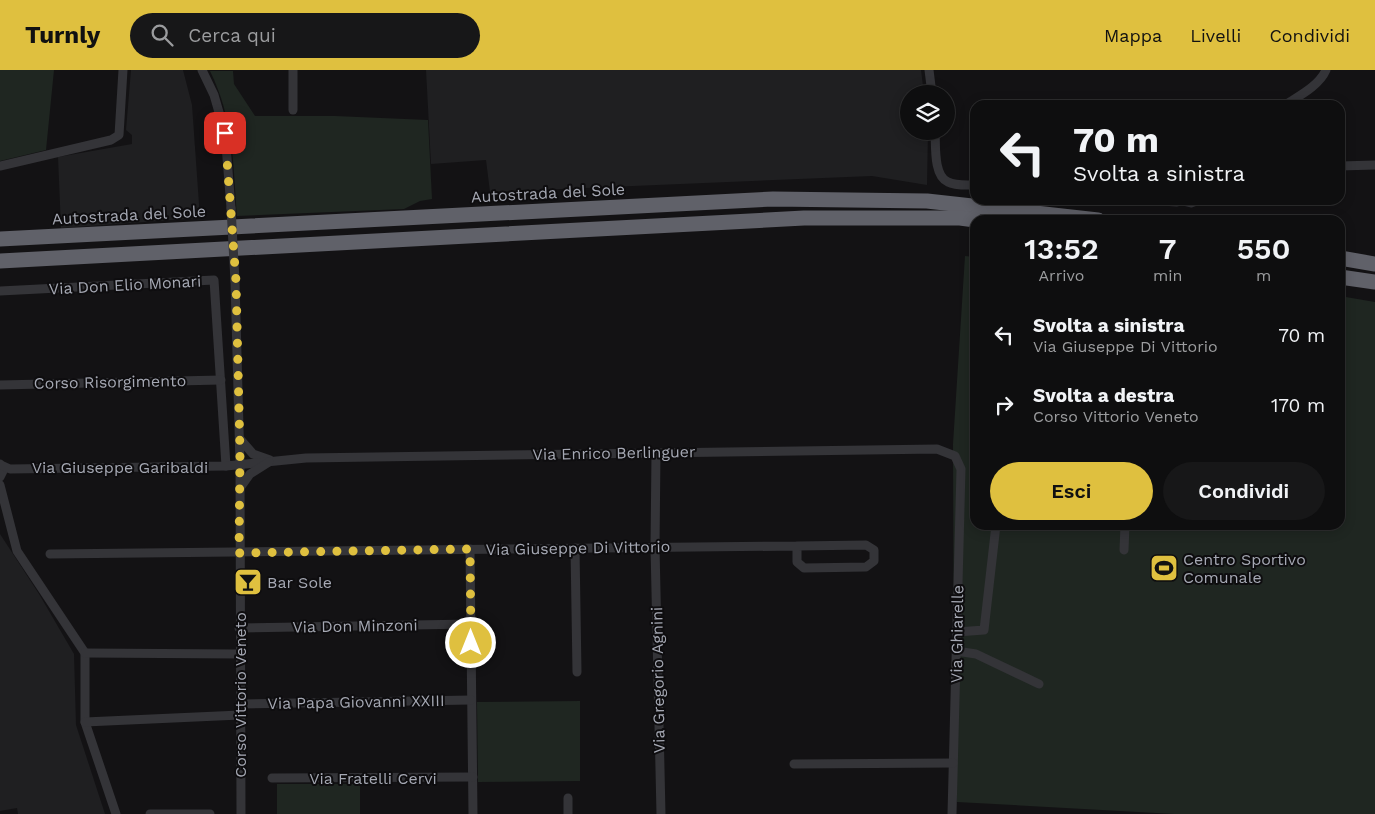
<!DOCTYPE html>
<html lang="it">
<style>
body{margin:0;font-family:"Work Sans",sans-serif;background:#171718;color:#f1f3f6;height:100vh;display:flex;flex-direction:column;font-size:19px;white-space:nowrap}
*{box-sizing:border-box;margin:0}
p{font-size:16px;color:#9b9c9e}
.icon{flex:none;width:28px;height:28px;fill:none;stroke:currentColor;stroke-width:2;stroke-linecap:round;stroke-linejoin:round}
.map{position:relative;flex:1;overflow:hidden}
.drawer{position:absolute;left:970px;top:145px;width:375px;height:315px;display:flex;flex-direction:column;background:#0e0e0f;border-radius:15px;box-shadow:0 2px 12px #0003,0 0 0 1px #2e2e2f}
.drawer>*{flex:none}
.guide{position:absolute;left:970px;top:30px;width:375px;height:105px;border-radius:15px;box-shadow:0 2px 12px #0003,0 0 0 1px #2e2e2f;background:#0e0e0f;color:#f1f3f6;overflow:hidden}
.controls{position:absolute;left:900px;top:15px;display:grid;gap:10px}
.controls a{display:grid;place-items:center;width:55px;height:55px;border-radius:50%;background:#0e0e0f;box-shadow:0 2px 12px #0003,0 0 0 1px #2e2e2f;font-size:25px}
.pin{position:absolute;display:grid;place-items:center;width:42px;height:42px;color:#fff;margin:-21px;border-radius:10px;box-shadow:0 2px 8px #0006}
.me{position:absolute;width:55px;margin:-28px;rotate:0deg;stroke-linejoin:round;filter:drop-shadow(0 0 4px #0008)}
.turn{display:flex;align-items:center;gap:18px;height:105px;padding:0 20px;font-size:22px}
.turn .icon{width:65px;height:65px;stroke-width:2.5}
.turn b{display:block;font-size:35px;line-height:42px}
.eta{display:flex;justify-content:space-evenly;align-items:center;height:85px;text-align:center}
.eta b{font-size:30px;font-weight:600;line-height:35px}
.primary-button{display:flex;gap:10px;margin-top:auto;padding:10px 20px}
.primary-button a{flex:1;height:58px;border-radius:30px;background:#dfc03f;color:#111;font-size:20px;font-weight:600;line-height:58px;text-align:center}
.primary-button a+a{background:#171718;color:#f1f3f6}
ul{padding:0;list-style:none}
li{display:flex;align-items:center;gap:15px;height:70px;padding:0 20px}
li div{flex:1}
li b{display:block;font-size:19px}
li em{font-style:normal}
header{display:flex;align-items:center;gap:30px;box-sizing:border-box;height:70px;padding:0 25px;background:#dfc03f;color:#111}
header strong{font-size:24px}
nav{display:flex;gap:28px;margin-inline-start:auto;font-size:18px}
.search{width:350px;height:45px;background:#171718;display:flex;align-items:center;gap:12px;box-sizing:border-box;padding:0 18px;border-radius:28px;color:#9b9c9e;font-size:19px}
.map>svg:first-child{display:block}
</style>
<header>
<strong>Turnly</strong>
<div class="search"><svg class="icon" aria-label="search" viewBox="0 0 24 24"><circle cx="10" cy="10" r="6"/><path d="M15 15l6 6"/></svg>Cerca qui</div>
<nav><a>Mappa</a><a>Livelli</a><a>Condividi</a></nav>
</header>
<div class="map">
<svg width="1375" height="744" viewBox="0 0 1375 744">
<rect width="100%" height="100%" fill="#131214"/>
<g fill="#1f1f21">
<path d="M131 0H183L192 35 200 148 61 158 58 87 132 74V65L126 60Z"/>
<path d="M426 0H921L924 24H909V61H928L927 115 872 106 490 122 486 90 431 94Z"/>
<path d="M0 464 39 524 74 584 76 655 105 744H18L17 738 0 741Z"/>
</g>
<g fill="#1f2621">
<path d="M0 0H54L46 80 0 91Z"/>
<path d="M210 1H233L234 14 255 46H335L428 50 432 129 420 131 404 139 237 146C233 93 234 50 210 1Z"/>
<path d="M965 186 975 187V455H1340V226L1375 232V744H1174L957 732 954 631 953 374Z"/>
<path d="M580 631V711L478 712 477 632Z"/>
<rect x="277" y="714" width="83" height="30"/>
</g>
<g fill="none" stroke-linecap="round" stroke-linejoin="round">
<g stroke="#343438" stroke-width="9">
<path d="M202 0 214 25 225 63 231 138"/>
<path d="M293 0V40"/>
<path d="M929 0 932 24"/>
<path d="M1285 35C1299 26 1319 16 1326 0"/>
<path d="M935 61C936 74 933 106 948 112 955 116 967 115 975 115"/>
<path d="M0 96 111 70 119 65 123 0"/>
<path d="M1340 96 1375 95"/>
<path d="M1145 130 1177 132 1185 130"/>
<path d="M1183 131 1191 133 1199 130"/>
<path d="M235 211 240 394 241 744"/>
<path d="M0 221 214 210 226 396"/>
<path d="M0 315 221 310"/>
<path d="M240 369 253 384 270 390"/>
<path d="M656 383 655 477 661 744"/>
<path d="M0 394 3 401 0 407"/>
<path d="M1 395 10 399 226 396 306 388 937 379 955 386 961 399 952 744"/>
<path d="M0 415 17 481 85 583V652L116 744"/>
<path d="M240 418 250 404 269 392"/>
<path d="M575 478 577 602"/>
<path d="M470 479 473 744"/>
<path d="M1124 480 1125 455"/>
<path d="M50 484 797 476V492L804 498 866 497 874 491V480L866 475 797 476"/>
<path d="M239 558 471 554"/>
<path d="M957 562 984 560 996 455"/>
<path d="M956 581 976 584 1039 614"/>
<path d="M85 583 239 584"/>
<path d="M240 634 471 630"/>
<path d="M85 652 240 645"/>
<path d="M794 694 953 693"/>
<path d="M272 708 473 707"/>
<path d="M150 744H210"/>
<path d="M568 744V728"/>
</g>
<g stroke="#606169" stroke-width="15">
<path d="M0 169 773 129 927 131 1098 150"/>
<path d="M1340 188 1375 194"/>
<path d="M0 191 804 148H960L975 150"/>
<path d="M1340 207 1375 212"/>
</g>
<path stroke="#343438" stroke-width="9" d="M231 138 235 211"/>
</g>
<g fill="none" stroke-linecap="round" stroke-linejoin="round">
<path stroke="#dfc03f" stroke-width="9" stroke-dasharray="0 16.2" d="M225 63 236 211 240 382 239 483 470 479 471 573"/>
</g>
<defs>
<symbol id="stadium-square" viewBox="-11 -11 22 22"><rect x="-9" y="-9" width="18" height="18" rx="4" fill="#dfc03f" stroke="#0e0d0f"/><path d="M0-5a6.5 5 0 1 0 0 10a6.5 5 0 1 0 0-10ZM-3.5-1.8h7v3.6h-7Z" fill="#111"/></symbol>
<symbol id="bar-square" viewBox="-11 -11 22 22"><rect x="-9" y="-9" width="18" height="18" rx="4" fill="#dfc03f" stroke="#0e0d0f"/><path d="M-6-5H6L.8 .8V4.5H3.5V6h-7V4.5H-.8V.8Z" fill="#111"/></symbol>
</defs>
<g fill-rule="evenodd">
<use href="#stadium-square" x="1148" y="482" width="32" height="32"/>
<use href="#bar-square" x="232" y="496" width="32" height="32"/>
</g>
<g text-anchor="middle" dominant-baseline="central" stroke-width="4" stroke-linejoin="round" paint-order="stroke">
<g font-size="16" fill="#a5a8b3" stroke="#0e0d0f">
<text transform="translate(548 123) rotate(-3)">Autostrada del Sole</text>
<text transform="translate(129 145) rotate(-3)">Autostrada del Sole</text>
<text transform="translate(125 215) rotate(-3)">Via Don Elio Monari</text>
<text transform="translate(110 312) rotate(-1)">Corso Risorgimento</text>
<text transform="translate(614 383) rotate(-1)">Via Enrico Berlinguer</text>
<text x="120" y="397">Via Giuseppe Garibaldi</text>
<text transform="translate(578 478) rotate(-1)">Via Giuseppe Di Vittorio</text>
<text transform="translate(355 556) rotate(-1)">Via Don Minzoni</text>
<text transform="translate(957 564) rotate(-89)">Via Ghiarelle</text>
<text transform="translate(658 610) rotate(-91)">Via Gregorio Agnini</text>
<text transform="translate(240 625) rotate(-90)">Corso Vittorio Veneto</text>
<text transform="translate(356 632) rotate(-1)">Via Papa Giovanni XXIII</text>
<text x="373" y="708">Via Fratelli Cervi</text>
</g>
<g font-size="16" fill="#a5a8b3" stroke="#0e0d0f" text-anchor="start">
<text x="1183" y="489">Centro Sportivo<tspan x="1183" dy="18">Comunale</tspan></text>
<text x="267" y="512">Bar Sole</text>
</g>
</g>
</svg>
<div class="controls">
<a><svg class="icon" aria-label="layers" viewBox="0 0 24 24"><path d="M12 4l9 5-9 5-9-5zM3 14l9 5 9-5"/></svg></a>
</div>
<div class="pin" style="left:225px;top:63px;background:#d93025"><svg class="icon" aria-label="arrive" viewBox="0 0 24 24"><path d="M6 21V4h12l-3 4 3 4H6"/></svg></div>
<svg class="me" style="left:471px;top:573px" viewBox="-20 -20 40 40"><circle r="17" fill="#dfc03f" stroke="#fff" stroke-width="3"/><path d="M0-11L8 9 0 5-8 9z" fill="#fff"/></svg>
<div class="guide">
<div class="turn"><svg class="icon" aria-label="left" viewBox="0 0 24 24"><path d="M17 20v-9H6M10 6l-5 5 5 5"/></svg><div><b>70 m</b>Svolta a sinistra</div></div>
</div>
<section class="drawer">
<div class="eta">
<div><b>13:52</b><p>Arrivo</p></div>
<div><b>7</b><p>min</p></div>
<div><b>550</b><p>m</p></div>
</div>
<ul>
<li><svg class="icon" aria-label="left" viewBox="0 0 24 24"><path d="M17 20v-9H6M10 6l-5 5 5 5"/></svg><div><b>Svolta a sinistra</b><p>Via Giuseppe Di Vittorio</p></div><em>70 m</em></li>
<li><svg class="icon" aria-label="right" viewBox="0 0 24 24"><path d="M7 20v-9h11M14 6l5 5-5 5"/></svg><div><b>Svolta a destra</b><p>Corso Vittorio Veneto</p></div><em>170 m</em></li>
</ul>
<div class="primary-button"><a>Esci</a><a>Condividi</a></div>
</section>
</div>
